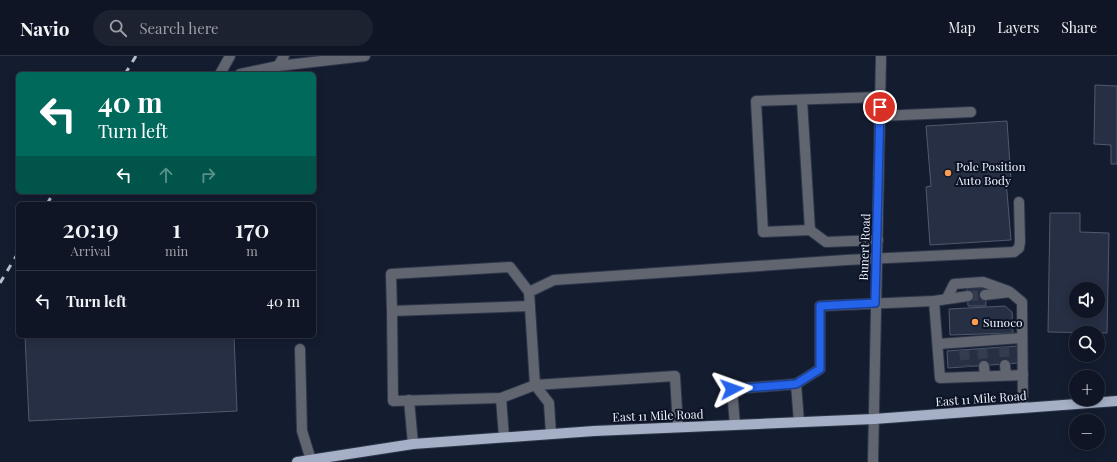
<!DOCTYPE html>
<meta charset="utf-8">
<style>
body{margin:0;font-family:"Playfair Display",serif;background:#1d2231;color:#f1f3f6;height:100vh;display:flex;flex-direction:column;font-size:15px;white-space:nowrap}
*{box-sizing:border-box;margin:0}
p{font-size:13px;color:#9b9fa6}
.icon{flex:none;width:22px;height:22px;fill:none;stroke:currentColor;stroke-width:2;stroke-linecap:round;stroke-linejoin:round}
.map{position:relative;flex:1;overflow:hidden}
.details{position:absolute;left:16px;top:146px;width:300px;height:136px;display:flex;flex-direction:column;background:#0f1524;border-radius:6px;box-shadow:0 2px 10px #0003,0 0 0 1px #2f3441}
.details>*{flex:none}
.top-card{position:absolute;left:16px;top:16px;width:300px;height:122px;border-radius:6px;box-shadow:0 2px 10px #0003,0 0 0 1px #2f3441;background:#00695c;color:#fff;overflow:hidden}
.buttons{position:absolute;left:1069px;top:226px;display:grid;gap:8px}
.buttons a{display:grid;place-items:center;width:36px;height:36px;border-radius:50%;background:#0f1524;box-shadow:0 2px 10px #0003,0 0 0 1px #2f3441;font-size:20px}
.pin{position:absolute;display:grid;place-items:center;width:34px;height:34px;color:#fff;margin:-17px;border:2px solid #fff;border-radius:50%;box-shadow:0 1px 4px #0007}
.me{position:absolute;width:44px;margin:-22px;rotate:86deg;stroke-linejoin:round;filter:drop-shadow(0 0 3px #0008)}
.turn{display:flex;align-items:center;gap:14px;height:84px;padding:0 16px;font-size:18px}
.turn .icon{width:52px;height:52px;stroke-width:2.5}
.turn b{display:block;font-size:28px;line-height:34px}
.lanes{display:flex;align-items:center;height:38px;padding:0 16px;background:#0003;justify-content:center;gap:20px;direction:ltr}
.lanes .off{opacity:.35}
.eta{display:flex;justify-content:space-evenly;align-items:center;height:68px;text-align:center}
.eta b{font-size:24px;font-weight:600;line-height:28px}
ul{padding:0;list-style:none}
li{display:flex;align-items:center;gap:12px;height:60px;padding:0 16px;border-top:1px solid #2f3441}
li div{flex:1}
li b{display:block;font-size:15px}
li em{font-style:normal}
header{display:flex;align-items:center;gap:24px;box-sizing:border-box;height:56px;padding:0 20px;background:#0f1524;border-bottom:1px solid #2f3441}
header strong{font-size:19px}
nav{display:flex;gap:22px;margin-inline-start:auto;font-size:14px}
.search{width:280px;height:36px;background:#1d2231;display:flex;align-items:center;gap:10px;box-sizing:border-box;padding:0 14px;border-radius:22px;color:#9b9fa6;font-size:15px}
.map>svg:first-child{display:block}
</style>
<header>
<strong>Navio</strong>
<div class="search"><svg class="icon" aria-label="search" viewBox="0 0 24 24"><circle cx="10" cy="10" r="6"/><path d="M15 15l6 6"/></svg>Search here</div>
<nav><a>Map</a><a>Layers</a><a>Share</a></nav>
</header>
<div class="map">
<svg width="1117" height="406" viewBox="0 0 1117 406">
<rect width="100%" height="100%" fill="#141c30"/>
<g fill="#272f44" stroke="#4f5970" fill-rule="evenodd">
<path d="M1095 29 1117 30V108H1111V89L1094 88Z"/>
<path d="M1007 65 1011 124H1006L1011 184 930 189 926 131 931 130 926 70Z"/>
<path d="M1050 157H1080V176L1109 177 1107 277 1048 276ZM1076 233H1098V255H1076Z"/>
<path d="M985 230 986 250H968L967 231Z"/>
<path d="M1005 250 1012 256 1013 277 950 279 949 253Z"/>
<path d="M25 280H234L237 355 29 365Z"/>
<path d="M1018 290 1019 307 948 312 947 295Z"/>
</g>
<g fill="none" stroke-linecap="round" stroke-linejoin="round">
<g stroke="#353c4f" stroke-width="10" stroke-dasharray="10 5" stroke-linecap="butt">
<path d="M968 240 985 239"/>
<path d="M1004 291 1005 309"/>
<path d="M982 293 984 310"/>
<path d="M964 294 966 311"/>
</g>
<defs>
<g id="minor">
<path d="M284 0 278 10 365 0"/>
<path d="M220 18 230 0"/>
<path d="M240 18 278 10"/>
<path d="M802 44 810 174"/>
<path d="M880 60 971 56"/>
<path d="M878 184 826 186 810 174 763 176 756 45 880 41"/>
<path d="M529 236 510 211 391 218 392 255 530 250"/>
<path d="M985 239 1010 236 1022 246 1023 352"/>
<path d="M947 242 954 228 983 226 1008 235"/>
<path d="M934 245 940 322 1023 319"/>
<path d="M392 255 393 345 501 342 535 329 675 320 678 371"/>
<path d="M938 288 1022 282"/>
<path d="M300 293 302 375 311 404"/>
<path d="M1005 309 1006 319"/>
<path d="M984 310 985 320"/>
<path d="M796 328 820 313V250L934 245 968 240"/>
<path d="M501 342 504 381"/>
<path d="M409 344 413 388"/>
<path d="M735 369 732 333 796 328 799 366"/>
<path d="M551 378 549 347 535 329 529 236 554 224 846 204 1014 196 1019 192 1020 186 1019 146"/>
<path d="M873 406 881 0"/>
</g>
<path id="major" d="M297 406 413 388 594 375 874 363 1117 345"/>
</defs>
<use href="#minor" stroke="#2e3649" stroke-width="12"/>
<use href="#major" stroke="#2e3649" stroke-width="12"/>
<use href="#minor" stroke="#606570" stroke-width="10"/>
<use href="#major" stroke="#a5afc5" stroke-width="10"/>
<g stroke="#b8becb" stroke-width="3" stroke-dasharray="7 7" stroke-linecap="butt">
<path d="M125 18 136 0"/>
<path d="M47 148 54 136"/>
<path d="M0 227 18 197"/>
</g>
</g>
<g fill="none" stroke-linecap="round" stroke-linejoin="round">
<defs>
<path id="route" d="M732 333 796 328 820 313V250L875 247 880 51"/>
</defs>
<use href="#route" stroke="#184099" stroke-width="10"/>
<use href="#route" stroke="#2563eb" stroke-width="7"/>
</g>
<g fill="#fc9e52" stroke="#0c1325" stroke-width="1.5">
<circle cx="948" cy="117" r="4"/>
<circle cx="975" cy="266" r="4"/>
</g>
<g text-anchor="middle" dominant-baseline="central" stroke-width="4" stroke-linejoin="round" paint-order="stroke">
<g font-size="12" fill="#eef3fe" stroke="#0c1325" text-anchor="start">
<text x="956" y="110">Pole Position<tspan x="956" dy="14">Auto Body</tspan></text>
<text x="983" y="266">Sunoco</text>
</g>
<g font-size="12" fill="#eef3fe" stroke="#0c1325">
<text transform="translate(864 191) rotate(-88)">Bunert Road</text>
<text transform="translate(981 342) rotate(-4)">East 11 Mile Road</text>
<text transform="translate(658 359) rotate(-2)">East 11 Mile Road</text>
</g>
</g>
</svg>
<div class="buttons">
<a><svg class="icon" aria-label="sound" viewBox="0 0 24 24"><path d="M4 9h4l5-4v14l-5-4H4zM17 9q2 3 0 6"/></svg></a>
<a><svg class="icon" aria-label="search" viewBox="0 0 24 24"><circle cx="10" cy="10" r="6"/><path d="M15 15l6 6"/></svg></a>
<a>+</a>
<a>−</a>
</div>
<div class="pin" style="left:880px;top:51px;background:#d93025"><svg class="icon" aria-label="arrive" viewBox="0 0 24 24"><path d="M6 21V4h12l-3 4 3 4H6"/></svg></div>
<svg class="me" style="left:732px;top:333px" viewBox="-20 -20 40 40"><path d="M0-17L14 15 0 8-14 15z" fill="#2563eb" stroke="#fff" stroke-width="4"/></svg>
<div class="top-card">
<div class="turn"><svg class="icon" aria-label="left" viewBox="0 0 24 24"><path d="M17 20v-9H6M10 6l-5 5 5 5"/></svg><div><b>40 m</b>Turn left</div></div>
<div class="lanes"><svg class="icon" aria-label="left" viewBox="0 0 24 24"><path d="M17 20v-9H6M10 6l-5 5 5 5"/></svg><svg class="icon off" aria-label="ahead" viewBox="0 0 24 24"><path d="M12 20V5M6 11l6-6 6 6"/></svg><svg class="icon off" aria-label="right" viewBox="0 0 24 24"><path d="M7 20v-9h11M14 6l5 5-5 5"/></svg></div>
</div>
<section class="details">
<div class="eta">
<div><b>20:19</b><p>Arrival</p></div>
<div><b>1</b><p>min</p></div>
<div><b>170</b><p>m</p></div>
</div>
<ul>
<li><svg class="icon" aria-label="left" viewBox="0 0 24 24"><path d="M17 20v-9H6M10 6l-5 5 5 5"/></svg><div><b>Turn left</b></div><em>40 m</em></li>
</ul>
</section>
</div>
